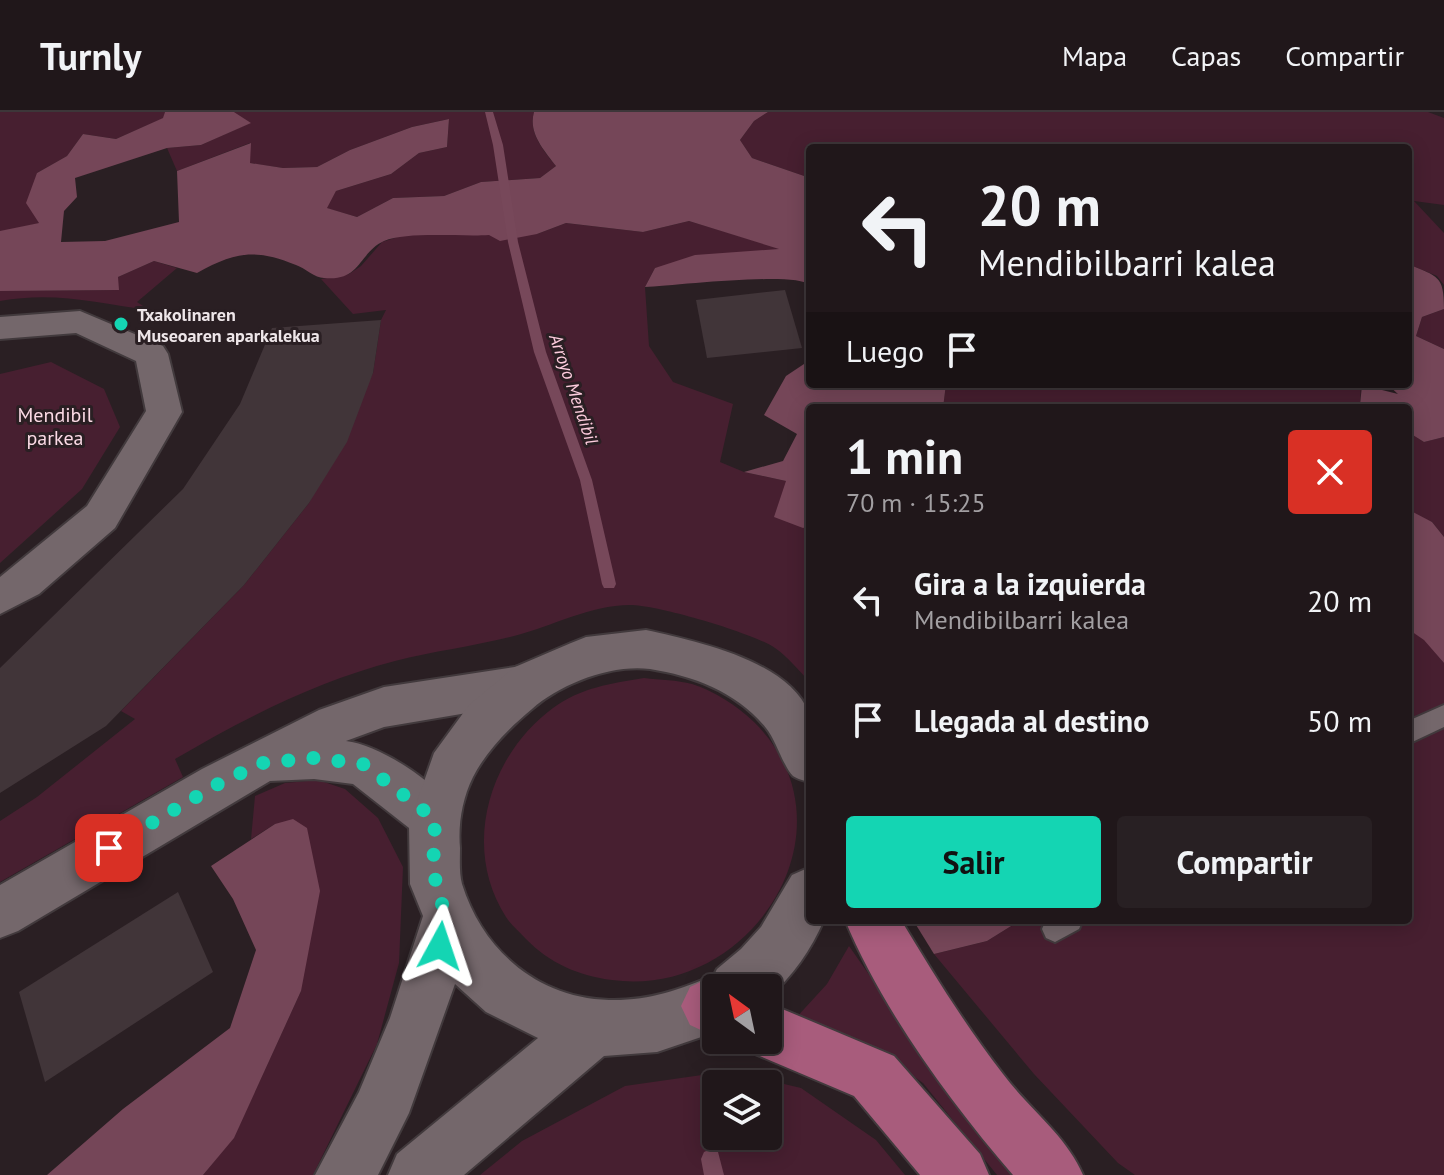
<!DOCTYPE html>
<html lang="es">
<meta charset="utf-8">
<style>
body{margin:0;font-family:"PT Sans",sans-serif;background:#282023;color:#f1f3f6;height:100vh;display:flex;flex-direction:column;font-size:30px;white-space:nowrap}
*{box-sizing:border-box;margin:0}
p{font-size:26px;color:#a29fa2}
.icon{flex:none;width:44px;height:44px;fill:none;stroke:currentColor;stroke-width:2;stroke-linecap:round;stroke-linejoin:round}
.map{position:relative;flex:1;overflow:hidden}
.panel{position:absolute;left:806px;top:292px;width:606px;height:520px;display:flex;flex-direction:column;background:#20171a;border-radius:8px;box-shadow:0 4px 20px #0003,0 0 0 2px #3d3639}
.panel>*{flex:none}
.top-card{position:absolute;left:806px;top:32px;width:606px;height:244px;border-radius:8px;box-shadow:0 4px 20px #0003,0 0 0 2px #3d3639;background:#20171a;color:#f1f3f6;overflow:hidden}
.needle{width:52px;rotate:327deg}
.fabs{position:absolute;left:702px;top:862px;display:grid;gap:16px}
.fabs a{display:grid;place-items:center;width:80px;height:80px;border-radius:8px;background:#20171a;box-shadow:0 4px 20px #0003,0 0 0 2px #3d3639;font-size:40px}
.pin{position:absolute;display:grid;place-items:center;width:68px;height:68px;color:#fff;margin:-34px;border-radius:16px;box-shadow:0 4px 12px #0006}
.me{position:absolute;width:88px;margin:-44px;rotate:5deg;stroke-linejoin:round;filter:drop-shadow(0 0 6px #0008)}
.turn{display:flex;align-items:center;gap:28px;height:168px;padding:0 40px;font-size:36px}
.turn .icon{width:104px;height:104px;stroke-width:2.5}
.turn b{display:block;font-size:56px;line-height:68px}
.then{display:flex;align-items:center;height:76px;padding:0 40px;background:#0003;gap:16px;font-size:30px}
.round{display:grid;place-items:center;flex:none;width:84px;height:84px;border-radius:8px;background:#282023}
.summary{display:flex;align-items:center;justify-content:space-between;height:136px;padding:0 40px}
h1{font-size:48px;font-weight:700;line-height:60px}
.cta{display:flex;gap:16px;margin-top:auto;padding:16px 40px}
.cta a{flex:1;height:92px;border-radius:8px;background:#14d5b3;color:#111;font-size:32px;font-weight:700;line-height:92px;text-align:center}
.cta a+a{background:#282023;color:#f1f3f6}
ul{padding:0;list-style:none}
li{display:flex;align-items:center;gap:24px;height:120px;padding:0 40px}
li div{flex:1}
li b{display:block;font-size:30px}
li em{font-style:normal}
header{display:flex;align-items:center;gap:48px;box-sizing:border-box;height:112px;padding:0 40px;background:#20171a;border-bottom:2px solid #3d3639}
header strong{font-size:38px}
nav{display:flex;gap:44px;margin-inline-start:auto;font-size:28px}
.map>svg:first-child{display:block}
</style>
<header>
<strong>Turnly</strong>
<nav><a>Mapa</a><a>Capas</a><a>Compartir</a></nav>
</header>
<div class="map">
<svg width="1444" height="1063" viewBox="0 0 1444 1063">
<rect width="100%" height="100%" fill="#2a1f23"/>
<g fill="#471f30" fill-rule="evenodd">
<path d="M0 0H165L164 6 116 27 83 22 67 44 37 61 40 111 4 119H0Z"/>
<path d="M234 0H534C528 21 544 39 556 54L540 66 481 70 444 84 393 86 357 105 326 96 336 79 391 62 419 41 447 35 449 7 412 15 350 38 317 55 283 56 249 51 250 31 177 59 167 36 201 33 250 11Z"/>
<path d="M768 0H1428L1444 6V93L1414 89 1444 121V173L1437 164 1408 152V36H810V66L752 46 740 28 754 9Z"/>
<path d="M689 109 782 137 655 156 645 175 649 234 673 270 733 292 720 350 744 360 786 369 803 416 810 414V570C799 559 788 545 775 536 753 521 658 493 630 493 590 493 553 514 514 524 475 534 434 539 395 549 317 569 243 607 175 647L183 665 0 770V709L37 685 135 607 121 599 244 473 309 391 373 261 381 208 386 198 353 202 321 167 349 162 361 154 382 130 404 123 537 122 566 111 643 120Z"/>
<path d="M154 149 177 156 137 190 149 198C97 191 54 179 0 189V179L118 178V165Z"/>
<path d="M1444 197V237L1416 224 1422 205Z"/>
<path d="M51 250 104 277 120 315 82 377 0 451V262Z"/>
<path d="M946 272H1361L1360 293 1365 296H943Z"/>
<path d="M1408 320 1424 330 1444 325V425L1432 410 1408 400Z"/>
<path d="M1408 517 1424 527 1444 551V1063H1135L1118 1051 1034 962 934 842 987 829 1021 808H1408Z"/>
<path d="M644 566C660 568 677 568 692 572 715 579 737 594 754 610 861 716 751 887 612 868 579 864 549 851 526 827 520 820 511 813 506 805 461 735 489 643 553 596 580 576 612 571 644 566Z"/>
<path d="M318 668 345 677 378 706 403 755 399 851 377 932 313 1063H203L234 1025 301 879 275 712 251 727 255 684 285 671Z"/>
<path d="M849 834 926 944 1022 1063H997L923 971 872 935 794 908 827 872Z"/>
<path d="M730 959 801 976 876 1028 905 1063H480L522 1029 625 974ZM716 972H768V1024H716Z"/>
</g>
<g fill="#754658">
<path d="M165 0H234L251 11 201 33 167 36 75 66 77 85 64 99 61 130 105 129 179 110 177 59 251 31 250 51 283 56 317 55 350 38 412 15 449 7 447 35 419 41 391 62 336 79 327 96 357 105 393 86 444 84 481 70 540 66 556 54C544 38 528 21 534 0H768L754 9 740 28 752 46 810 66V173C795 159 674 174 645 175L655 156 695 143 779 137 689 109 643 120 566 111 537 122 500 129 489 123C462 125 407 119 384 129 359 140 361 170 324 166 315 166 305 156 296 153 255 136 234 140 197 161L154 149 118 165 119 178 0 179V119L39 111 26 91 37 61 67 44 83 22 116 27 163 6Z"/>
<path d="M1408 152C1438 165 1444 163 1444 197L1422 205 1416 224 1444 237V325L1424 330 1408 320V296H1365L1360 293 1362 273 1398 282 1387 272H1408Z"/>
<path d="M810 248V272H946L943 296H810V414L803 416 774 405 786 369 744 360 783 349 797 322 764 303 786 264Z"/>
<path d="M1411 399 1432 410 1444 425V551L1424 528 1408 517V400Z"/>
<path d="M293 707 307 716 320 779 301 879 234 1026 203 1063H47L123 997 230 916 256 838 233 787 211 754 275 712Z"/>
<path d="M913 808H1021L987 829 934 842Z"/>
</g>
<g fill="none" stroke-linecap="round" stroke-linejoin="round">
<g fill="#77485a" fill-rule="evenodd">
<path d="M485 0H493L503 33 518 130 546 240 592 368 616 472 614 476H604L602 472 580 368 534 240 508 130 493 33Z"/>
<path d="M711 1037 718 1040 724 1063H704L701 1047 704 1040Z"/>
</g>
</g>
<g fill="#413539">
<path d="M785 178 802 236 707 246 696 188Z"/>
<path d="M381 208 373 261 347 330 309 391 244 473 106 614 0 681V556L183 377 240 292 272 216Z"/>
<path d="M178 780 213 860 45 970 19 880Z"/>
</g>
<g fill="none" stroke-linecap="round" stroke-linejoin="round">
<defs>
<g id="service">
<path d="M1444 593V615L1408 632V609Z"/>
<path d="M1046 808H1083L1079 817 1055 830 1046 826 1042 817Z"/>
</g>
<g id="minor">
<path d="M80 199 163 234 168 242 182 300 115 416 39 482 0 502V465L87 394 146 299 136 249 76 221 0 227V205Z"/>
<path d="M521 554 536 559 543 573 536 587 521 592 384 615 346 629C381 633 445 675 459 707L452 723 435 730 418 723 353 672 314 667 270 669 18 819 0 826V773L202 657 319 598 384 575Z"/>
</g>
<path id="tertiary" d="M646 518C695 529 788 548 809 601 815 616 810 653 810 670 805 669 797 667 793 664 783 654 776 628 766 616 737 580 694 564 650 557 611 552 560 572 532 597 508 617 487 638 473 665 462 687 458 713 460 736 460 747 459 761 462 772 483 839 538 886 609 888 648 889 679 878 714 863L717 857 741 837 761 815 792 763 810 755V808H824C811 838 793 864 768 886V876H716V920L657 940 604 944 464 1063H388L397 1042 538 926 486 900 455 872 409 1001 378 1063H315L359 980 390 906 423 804 410 772 409 712 434 641 469 593 515 555 571 531 586 525Z"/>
<g id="primary">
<path d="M845 808H901C933 861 965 913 1003 962 1029 997 1066 1023 1083 1063H1013C950 990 882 897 845 808Z"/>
<path d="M709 866 732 876H716V925L690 913 681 894 690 875Z"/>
<path d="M768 891 894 944 980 1042 989 1063H920L854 984 748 939 744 928H768Z"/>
</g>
</defs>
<use href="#service" stroke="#423a3d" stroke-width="4"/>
<use href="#minor" stroke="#423a3d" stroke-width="4"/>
<use href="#tertiary" stroke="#423a3d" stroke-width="4"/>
<use href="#primary" stroke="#423a3d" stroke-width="4"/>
<use href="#service" fill="#74676b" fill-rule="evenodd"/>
<use href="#minor" fill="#74676b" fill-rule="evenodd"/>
<use href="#tertiary" fill="#74676b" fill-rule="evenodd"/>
<use href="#primary" fill="#a85c7c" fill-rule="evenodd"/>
</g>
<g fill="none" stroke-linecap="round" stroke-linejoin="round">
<path stroke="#14d5b3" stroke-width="14" stroke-dasharray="0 25.2" d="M109 736 218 672 262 651 314 646 363 652 435 707 433 759 447 810 440 834"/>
</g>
<circle fill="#14d5b3" stroke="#2a1f23" stroke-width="3" cx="121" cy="212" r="8"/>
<g text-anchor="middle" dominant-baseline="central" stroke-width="6" stroke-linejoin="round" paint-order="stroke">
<g font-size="18" font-weight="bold" fill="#eee6e9" stroke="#2a1f23" text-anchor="start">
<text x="137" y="202">Txakolinaren<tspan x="137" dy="21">Museoaren aparkalekua</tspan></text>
</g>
<g font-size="18" font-style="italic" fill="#fecdde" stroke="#2a1f23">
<text transform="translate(574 277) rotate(71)">Arroyo Mendibil</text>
</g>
<g font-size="20" fill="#fbdae5" stroke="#2a1f23">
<text x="55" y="303">Mendibil<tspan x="55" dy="23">parkea</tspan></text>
</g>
</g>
</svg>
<div class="fabs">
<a><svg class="needle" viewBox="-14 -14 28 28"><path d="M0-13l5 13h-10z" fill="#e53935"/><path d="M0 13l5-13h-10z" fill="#a29fa2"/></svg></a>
<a><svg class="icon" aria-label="layers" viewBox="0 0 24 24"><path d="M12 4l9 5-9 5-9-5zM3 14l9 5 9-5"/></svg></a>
</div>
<div class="pin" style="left:109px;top:736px;background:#d93025"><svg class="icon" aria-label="arrive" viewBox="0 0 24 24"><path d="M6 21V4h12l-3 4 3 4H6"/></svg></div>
<svg class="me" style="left:440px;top:834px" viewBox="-20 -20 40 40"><path d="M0-17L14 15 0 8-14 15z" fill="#14d5b3" stroke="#fff" stroke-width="4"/></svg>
<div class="top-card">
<div class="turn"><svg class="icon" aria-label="left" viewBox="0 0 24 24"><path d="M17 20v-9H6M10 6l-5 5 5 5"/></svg><div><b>20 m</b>Mendibilbarri kalea</div></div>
<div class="then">Luego<svg class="icon" aria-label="arrive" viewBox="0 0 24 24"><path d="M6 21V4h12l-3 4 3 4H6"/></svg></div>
</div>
<section class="panel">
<div class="summary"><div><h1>1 min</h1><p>70 m · 15:25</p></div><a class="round" style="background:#d93025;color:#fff"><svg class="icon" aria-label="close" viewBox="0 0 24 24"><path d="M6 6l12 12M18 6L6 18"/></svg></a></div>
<ul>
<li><svg class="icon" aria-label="left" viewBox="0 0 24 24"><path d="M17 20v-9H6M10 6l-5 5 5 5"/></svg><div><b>Gira a la izquierda</b><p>Mendibilbarri kalea</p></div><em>20 m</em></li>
<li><svg class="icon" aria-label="arrive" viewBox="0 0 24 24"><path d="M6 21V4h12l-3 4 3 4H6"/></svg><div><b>Llegada al destino</b></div><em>50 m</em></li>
</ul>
<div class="cta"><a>Salir</a><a>Compartir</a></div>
</section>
</div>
